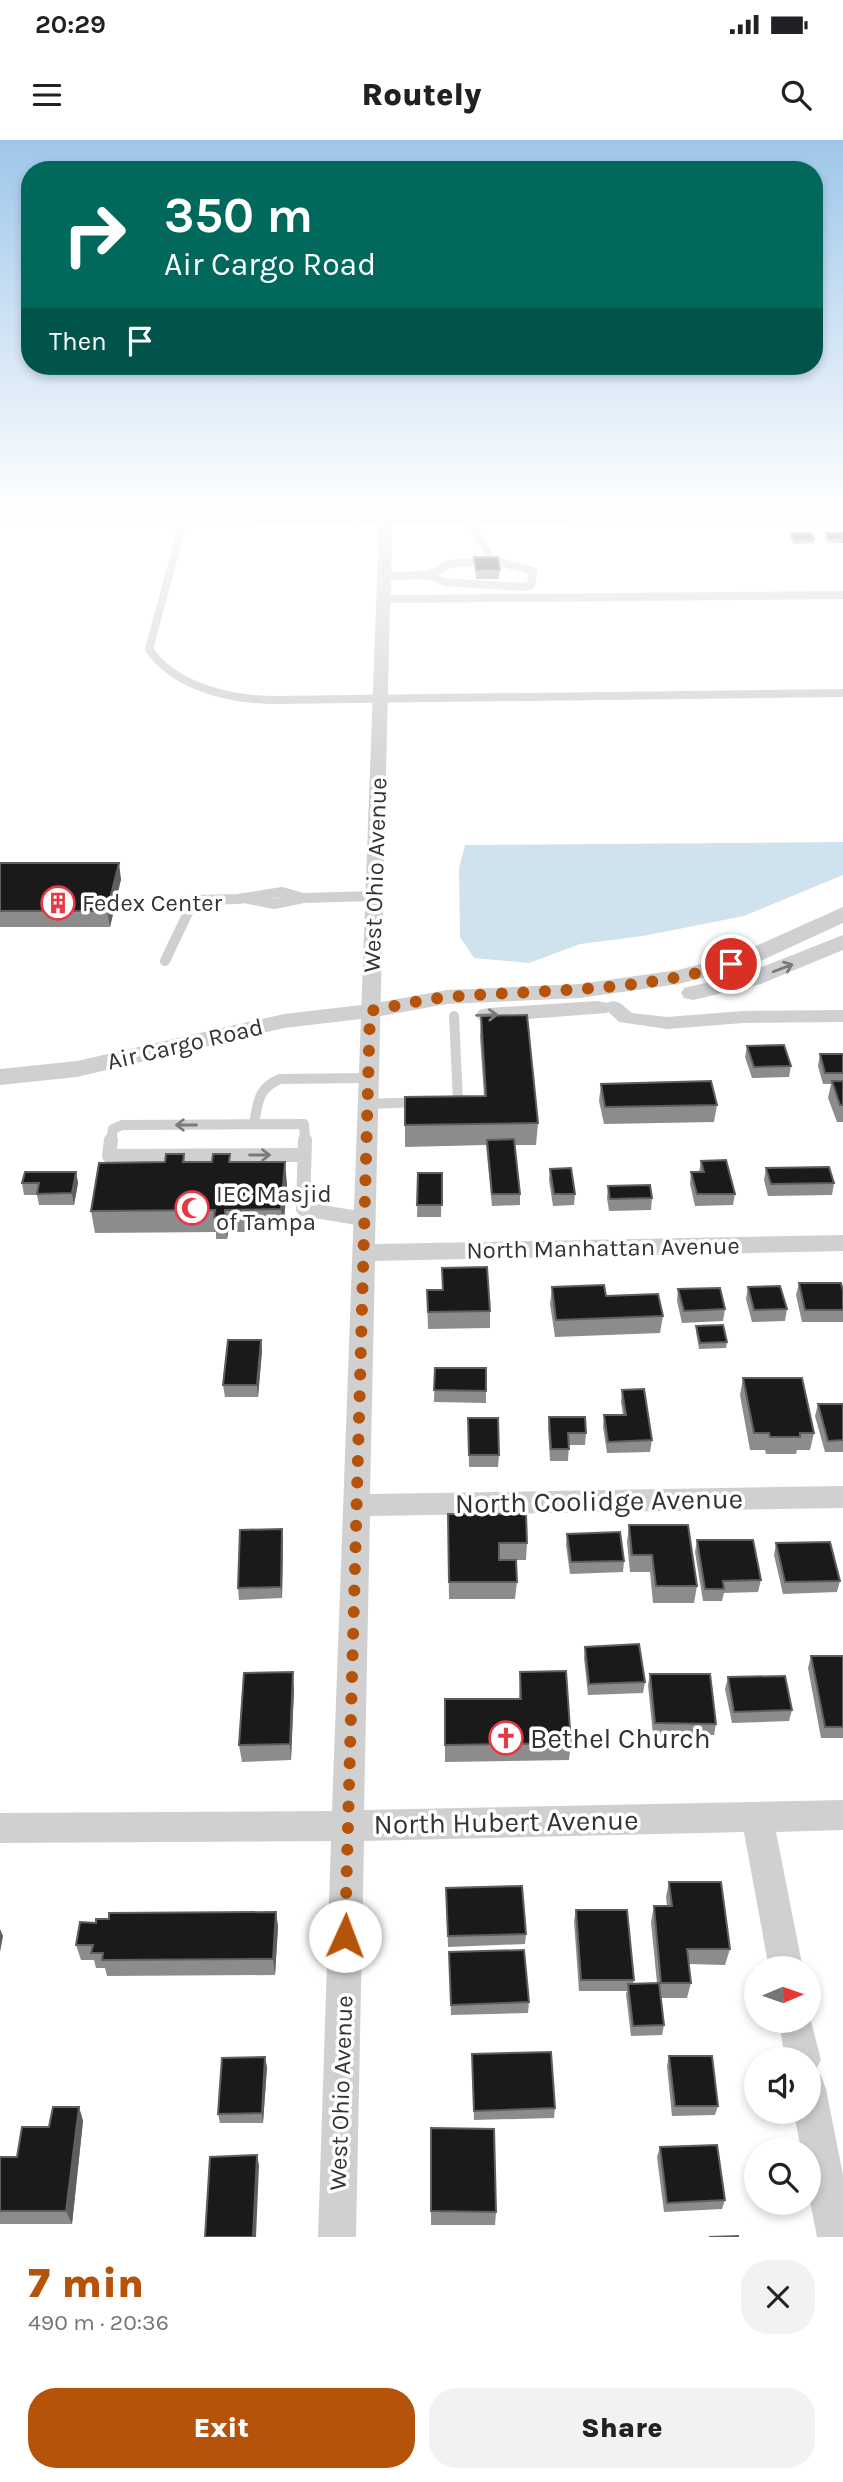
<!DOCTYPE html>
<meta charset="utf-8">
<style>
body{margin:0;font-family:Karla,sans-serif;background:#f2f2f2;color:#202124;height:100vh;display:flex;flex-direction:column;font-size:26px;white-space:nowrap}
*{box-sizing:border-box;margin:0}
p{font-size:23px;color:#757577}
.icon{flex:none;width:38px;height:38px;fill:none;stroke:currentColor;stroke-width:2;stroke-linecap:round;stroke-linejoin:round}
.map{position:relative;height:2097px;overflow:hidden}
.details{display:flex;flex-direction:column;background:#fff;flex:1}
.details>*{flex:none}
.guide{position:absolute;left:21px;top:21px;width:802px;height:214px;border-radius:28px;box-shadow:0 4px 10px #0003;background:#00695c;color:#fff;overflow:hidden}
.needle{width:46px;rotate:88deg}
.controls{position:absolute;left:744px;top:1816px;display:grid;gap:14px}
.controls a{display:grid;place-items:center;width:77px;height:77px;border-radius:50%;background:#fff;box-shadow:0 4px 10px #0003;font-size:35px}
.pin{position:absolute;display:grid;place-items:center;width:60px;height:60px;color:#fff;margin:-30px;border:4px solid #fff;border-radius:50%;box-shadow:0 2px 7px #0007}
.me{position:absolute;width:77px;margin:-38px;rotate:2deg;stroke-linejoin:round;filter:drop-shadow(0 0 5px #0008)}
.turn{display:flex;align-items:center;gap:24px;height:147px;padding:0 28px;font-size:32px}
.turn .icon{width:91px;height:91px;stroke-width:2.5}
.turn b{display:block;font-size:49px;line-height:60px}
.then{display:flex;align-items:center;height:66px;padding:0 28px;background:#0003;gap:14px;font-size:26px}
.round{display:grid;place-items:center;flex:none;width:74px;height:74px;border-radius:28px;background:#f2f2f2}
.headline{display:flex;align-items:center;justify-content:space-between;height:119px;padding:0 28px}
h1{font-size:42px;font-weight:800;line-height:52px;color:#b45309}
.primary-button{display:flex;gap:14px;margin-top:auto;padding:14px 28px}
.primary-button a{flex:1;height:80px;border-radius:28px;background:#b45309;color:#fff;font-size:28px;font-weight:800;line-height:80px;text-align:center}
.primary-button a+a{background:#f2f2f2;color:#202124}
.status{display:flex;justify-content:space-between;align-items:center;height:49px;padding:0 35px;background:#fff;direction:ltr}
.status svg{height:19px;fill:currentColor}
header{display:flex;justify-content:space-between;align-items:center;height:91px;padding:0 28px;background:#fff;font-size:32px;font-weight:800}
.map>svg:first-child{display:block}
</style>
<div class="status"><b>20:29</b><svg viewBox="0 0 49 12"><path d="M0 12V9h3v3zM5 12V6h3v6zM10 12V3h3v9zM15 12V0h3v12zM26 1h20v11H26zM47 4h2v5h-2z"/></svg></div>
<header><svg class="icon" aria-label="menu" viewBox="0 0 24 24"><path d="M4 6h16M4 12h16M4 18h16"/></svg>Routely<svg class="icon" aria-label="search" viewBox="0 0 24 24"><circle cx="10" cy="10" r="6"/><path d="M15 15l6 6"/></svg></header>
<div class="map">
<svg width="843" height="2097" viewBox="0 0 843 2097">
<rect width="100%" height="100%" fill="#fff"/>
<path fill="#cfe2ee" d="M843 702V735L744 776 643 796 580 804 529 823 474 818 460 797 459 728 465 705Z"/>
<g fill="none" stroke-linecap="round" stroke-linejoin="round">
<g stroke="#d0d0d0" stroke-width="8">
<path d="M358 382 360 369"/>
<path d="M183 383 149 509C175 548 233 560 276 560L843 553"/>
<path d="M429 435 449 424 488 421"/>
<path d="M384 436 429 435 444 442 523 447 531 445 533 431 492 420 470 381"/>
</g>
<g stroke="#d0d0d0" stroke-width="10">
<path d="M244 758 274 764 303 758"/>
<path d="M165 821 194 760 238 759 282 752 303 758 374 756"/>
<path d="M448 962 458 961 454 876"/>
<path d="M367 964 420 962"/>
<path d="M254 984C258 962 258 948 280 939L368 938"/>
<path d="M111 1002 113 989 122 985 304 984 305 1002"/>
</g>
<g stroke="#d0d0d0" stroke-width="14">
<path d="M111 1000 109 1016 304 1015"/>
<path d="M305 1000 303 1069 364 1079"/>
</g>
<g fill="#d0d0d0" fill-rule="evenodd">
<path d="M843 373V381L392 384 391 455 843 451V459L390 463 375 1104 843 1095V1111L375 1121 370 1354 843 1346V1368L370 1376 364 1670 843 1660V1690L776 1692 803 1829H769L744 1692 364 1701 356 2097H318L331 1701 0 1703V1673L332 1671 379 384 0 387V379Z"/>
<path d="M613 861 620 863 632 873 667 877 743 871 843 870V882L743 883 667 889 619 882 603 867 606 863Z"/>
<path d="M808 1869 821 1920 814 1933 821 1936 826 1949 843 2035V2097H817L808 2051V2011H801L794 1972H808V1920H785L779 1881H808Z"/>
</g>
<g fill="#d0d0d0" fill-rule="evenodd">
<path d="M843 767V783L754 824 679 844 579 858 447 864 370 878 284 888 77 937 0 945V929L77 921 284 874 370 864 447 850 579 844 678 830 738 814Z"/>
<path d="M843 795V810L761 844 693 860 684 858 681 853 684 848 744 834Z"/>
<path d="M598 861 607 863 610 868 607 873 488 882 479 880 476 875 479 870 488 868Z"/>
</g>
</g>
<g fill="#8c8c8c">
<path d="M26 369H322V372L276 374H262V372H27Z"/>
<path d="M791 393 814 399V403L793 404 790 398Z"/>
<path d="M826 393 843 394V403H828L825 398Z"/>
<path d="M474 417 500 430 499 439H476Z"/>
<path d="M0 723 121 739 110 787H0Z"/>
<path d="M481 876 538 983 536 1005H515L520 1054V1065L492 1066 486 1005 405 1007V957L484 956 480 897Z"/>
<path d="M747 906 791 926 789 937 752 938 745 917Z"/>
<path d="M820 914H843V982H837L828 958 831 944H823L818 926Z"/>
<path d="M601 944 717 965 714 982 604 984 599 961Z"/>
<path d="M184 1014 185 1022H230L287 1044 283 1092H228L227 1099H216V1092L95 1093 91 1071 165 1022Z"/>
<path d="M701 1021 735 1054 733 1065 695 1066 690 1044 691 1032H699Z"/>
<path d="M766 1028 834 1043 832 1055 768 1056 764 1040Z"/>
<path d="M550 1029 575 1054 574 1065 553 1066 549 1040Z"/>
<path d="M76 1032 78 1043 74 1065H39L37 1055H24L22 1043Z"/>
<path d="M418 1033H442L441 1077H417Z"/>
<path d="M608 1046 652 1058 651 1070 609 1071 607 1058Z"/>
<path d="M442 1128 490 1171V1188L428 1189 427 1150H442Z"/>
<path d="M799 1143 843 1151V1182H802L796 1155Z"/>
<path d="M552 1147 606 1156 663 1176 660 1193 555 1197 550 1164Z"/>
<path d="M748 1147 787 1169 785 1181 752 1182 746 1159Z"/>
<path d="M678 1149 725 1169 723 1181 682 1183 677 1161Z"/>
<path d="M696 1186 727 1202 726 1208 699 1209 696 1192Z"/>
<path d="M261 1200 262 1211 258 1257H225L223 1245Z"/>
<path d="M435 1228H486V1263L434 1262Z"/>
<path d="M743 1238 814 1293 810 1310H797L796 1314H766L765 1310H750L740 1255Z"/>
<path d="M622 1250 652 1300 650 1312 607 1313 603 1287 604 1275H623L621 1262Z"/>
<path d="M818 1264H843V1312H825L815 1276Z"/>
<path d="M549 1277 586 1293 585 1305H569L568 1321H550L548 1288Z"/>
<path d="M468 1278 499 1315 498 1327H469Z"/>
<path d="M629 1385 697 1446 694 1463H653L650 1432H630L627 1402Z"/>
<path d="M448 1391 527 1403 526 1420H499L517 1442 515 1459H449Z"/>
<path d="M567 1394 624 1421 623 1432 570 1434 566 1405Z"/>
<path d="M283 1400 282 1458 239 1460 238 1448Z"/>
<path d="M697 1400 761 1440 758 1452 724 1453 722 1461H703L695 1412Z"/>
<path d="M776 1403 840 1441 837 1452 783 1454 774 1415Z"/>
<path d="M585 1507 645 1542 643 1553 588 1555 584 1518Z"/>
<path d="M811 1516H843V1598H821L808 1528Z"/>
<path d="M520 1532 571 1603 569 1620 445 1622V1559H519Z"/>
<path d="M650 1534 716 1584 714 1595H653L648 1545Z"/>
<path d="M728 1537 792 1570 789 1581 732 1583 725 1549Z"/>
<path d="M294 1549 291 1620 242 1622 239 1605Z"/>
<path d="M669 1742 730 1809 725 1825 689 1824 691 1843 687 1858H661L664 1885 662 1895 631 1896 626 1854 627 1851H579L574 1781 576 1770 634 1840 633 1844 657 1843 651 1782 654 1766H667L666 1757Z"/>
<path d="M446 1748 526 1794 525 1804 448 1807Z"/>
<path d="M276 1772 278 1787 275 1835 107 1836 105 1828H96L94 1820H81L76 1805 96 1783 109 1779Z"/>
<path d="M449 1812 529 1862 528 1873 451 1875Z"/>
<path d="M472 1914 555 1968 554 1978 474 1980Z"/>
<path d="M669 1916 718 1966 715 1975 672 1976 667 1926Z"/>
<path d="M267 1927 263 1983H220L218 1974Z"/>
<path d="M79 1967 83 1981 72 2084H0V2017H17L49 1987Z"/>
<path d="M431 1988 496 2072 495 2085H431Z"/>
<path d="M660 2007 725 2060 722 2069 664 2072 657 2017Z"/>
</g>
<g fill="#5f5f5f">
<path d="M119 723 121 739 110 787 107 771Z"/>
<path d="M285 1022 287 1044 283 1092 281 1069Z"/>
<path d="M76 1032 78 1043 74 1065 72 1053Z"/>
<path d="M225 1070 228 1092 227 1099 225 1076Z"/>
<path d="M261 1200 262 1211 258 1257 257 1245Z"/>
<path d="M282 1389 283 1400 282 1458 281 1447Z"/>
<path d="M293 1532 294 1549 291 1620 290 1604Z"/>
<path d="M276 1772 278 1787 275 1835 273 1819Z"/>
<path d="M0 1789 3 1796 0 1812Z"/>
<path d="M265 1917 267 1927 263 1983 262 1973Z"/>
<path d="M79 1967 83 1981 72 2084 66 2071Z"/>
<path d="M257 2015 259 2025 256 2097H253Z"/>
</g>
<g fill="#1a1a1a" stroke="#5f5f5f" stroke-width="2">
<path d="M791 393H811L814 399H794Z"/>
<path d="M826 393H842L843 399H829Z"/>
<path d="M474 417H498L500 430H476Z"/>
<path d="M0 723H119L107 771H0Z"/>
<path d="M527 875 538 983 405 985V957L486 956 481 876Z"/>
<path d="M784 905 791 926 754 927 747 906Z"/>
<path d="M820 914H843V933H825Z"/>
<path d="M711 941 717 965 605 967 601 944Z"/>
<path d="M832 941H843V965H840Z"/>
<path d="M514 999 520 1054H492L487 1000Z"/>
<path d="M166 1014H184L183 1022H212L213 1014H230L229 1022H285L281 1069 225 1070V1076L214 1077 215 1070 91 1071 99 1023 165 1022Z"/>
<path d="M726 1020 735 1054H697L691 1032H704L701 1021Z"/>
<path d="M829 1027 834 1043 771 1044 766 1028Z"/>
<path d="M571 1028 575 1054H554L550 1029Z"/>
<path d="M25 1032H76L72 1053 37 1054 39 1043H22Z"/>
<path d="M418 1033H442V1065H417Z"/>
<path d="M650 1045 652 1058 610 1059 608 1046Z"/>
<path d="M487 1127 490 1171 428 1172 427 1150H443L442 1128Z"/>
<path d="M799 1143H841L843 1151V1170H805Z"/>
<path d="M604 1145 606 1156 658 1154 663 1176 556 1180 552 1147Z"/>
<path d="M780 1146 787 1169 754 1170 748 1147Z"/>
<path d="M720 1148 725 1169 684 1171 678 1149Z"/>
<path d="M723 1185 727 1202 700 1203 696 1186Z"/>
<path d="M228 1200H261L257 1245H223Z"/>
<path d="M435 1228H486V1251L434 1250Z"/>
<path d="M743 1238H802L814 1293H800V1297H770L769 1293H754Z"/>
<path d="M644 1249 652 1300 608 1302 604 1275H626L622 1250Z"/>
<path d="M818 1264H843V1300L828 1301Z"/>
<path d="M549 1277H585L586 1293H568L569 1309H551Z"/>
<path d="M468 1278H498L499 1315H469Z"/>
<path d="M448 1374H526L527 1403H499V1420H516L517 1442H449Z"/>
<path d="M629 1385H688L697 1446H656L652 1415H632Z"/>
<path d="M282 1389 281 1447 238 1448 240 1390Z"/>
<path d="M620 1392 624 1421 571 1422 567 1394Z"/>
<path d="M697 1400H753L761 1440 723 1441 724 1449H705Z"/>
<path d="M830 1402 840 1441 785 1442 776 1403Z"/>
<path d="M639 1504 645 1542 589 1544 585 1507Z"/>
<path d="M811 1516H843V1587H825Z"/>
<path d="M566 1531 571 1603 445 1605V1559H521L520 1532Z"/>
<path d="M293 1532 290 1604 239 1605 244 1533Z"/>
<path d="M650 1534H710L716 1584 655 1583Z"/>
<path d="M785 1536 792 1570 734 1572 728 1537Z"/>
<path d="M669 1742H721L730 1809H687L691 1843H661L654 1766H672Z"/>
<path d="M522 1746 526 1794 448 1796 446 1748Z"/>
<path d="M576 1770H627L634 1840H581Z"/>
<path d="M276 1772 273 1819 102 1820 103 1813H91L93 1805H76L80 1782 96 1783V1779H109V1773Z"/>
<path d="M524 1810 529 1862 451 1865 449 1812Z"/>
<path d="M659 1843 664 1885 633 1886 628 1844Z"/>
<path d="M551 1912 555 1968 474 1971 472 1914Z"/>
<path d="M669 1916H712L718 1966H675Z"/>
<path d="M265 1917 262 1973 218 1974 222 1918Z"/>
<path d="M53 1967H79L66 2071H0V2017H17L22 1987H49Z"/>
<path d="M431 1988 494 1989 496 2072 431 2071Z"/>
<path d="M717 2005 725 2060 667 2063 660 2007Z"/>
<path d="M257 2015 253 2097H205L210 2017Z"/>
<path d="M738 2096V2097H709Z"/>
</g>
<defs><path id="oneway-shaft" d="M-6 0H5M1.5-3L5.5 0L1.5 3" fill="none" stroke-width="1.6" stroke-linecap="round" stroke-linejoin="round" transform="scale(1.75)"/></defs>
<g stroke="#7a7a7a">
<use href="#oneway-shaft" transform="translate(783 828) rotate(-21)"/>
<use href="#oneway-shaft" transform="translate(487 875) rotate(-2)"/>
<use href="#oneway-shaft" transform="translate(186 985) rotate(180)"/>
<use href="#oneway-shaft" transform="translate(260 1015)"/>
</g>
<linearGradient id="sky" x2="0" y2="1"><stop stop-color="#9ec6ea"/><stop offset="0.56" stop-color="#fff"/><stop offset="1" stop-color="#fff" stop-opacity="0"/></linearGradient>
<rect width="843" height="663" fill="url(#sky)"/>
<g fill="none" stroke-linecap="round" stroke-linejoin="round">
<path stroke="#b45309" stroke-width="12" stroke-dasharray="0 21.6" d="M345 1796 370 871C396 866 423 859 449 857 548 849 634 853 731 824"/>
</g>
<defs>
<symbol id="building-ring" viewBox="-11 -11 22 22"><circle r="9.5" fill="#fff" stroke="#e63946" stroke-width="1.5"/><path d="M-4-6H4V6H1V3H-1V6H-4ZM-2.5-4.3h1.7v1.8h-1.7ZM.8-4.3h1.7v1.8H.8ZM-2.5-1h1.7V.8h-1.7ZM.8-1h1.7V.8H.8Z" fill="#e63946"/></symbol>
<symbol id="mosque-ring" viewBox="-11 -11 22 22"><circle r="9.5" fill="#fff" stroke="#e63946" stroke-width="1.5"/><path d="M3.5-4.9A6 6 0 1 0 3.5 4.9A5 5 0 1 1 3.5-4.9Z" fill="#e63946"/></symbol>
<symbol id="church-ring" viewBox="-11 -11 22 22"><circle r="9.5" fill="#fff" stroke="#e63946" stroke-width="1.5"/><path d="M-1.2-6h2.4v3.5h3.3v2.4h-3.3V6h-2.4V-.1h-3.3v-2.4h3.3Z" fill="#e63946"/></symbol>
</defs>
<g fill-rule="evenodd">
<use href="#building-ring" x="39" y="744" width="38" height="38"/>
<use href="#mosque-ring" x="173" y="1049" width="38" height="38"/>
<use href="#church-ring" x="487" y="1579" width="38" height="38"/>
</g>
<g text-anchor="middle" dominant-baseline="central" stroke-width="7" stroke-linejoin="round" paint-order="stroke">
<g font-size="24" fill="#333" stroke="#fff">
<text transform="translate(375 735) rotate(-88)">West Ohio Avenue</text>
<text transform="translate(185 904) rotate(-13)">Air Cargo Road</text>
<text transform="translate(603 1108) rotate(-1)">North Manhattan Avenue</text>
<text transform="translate(341 1953) rotate(-88)">West Ohio Avenue</text>
</g>
<g font-size="24" fill="#333" stroke="#fff" text-anchor="start">
<text x="82" y="763">Fedex Center</text>
<text x="216" y="1054">IEC Masjid<tspan x="216" dy="28">of Tampa</tspan></text>
</g>
<g font-size="28" fill="#333" stroke="#fff">
<text transform="translate(599 1361) rotate(-1)">North Coolidge Avenue</text>
<text transform="translate(506 1682) rotate(-1)">North Hubert Avenue</text>
</g>
<g font-size="28" fill="#333" stroke="#fff" text-anchor="start">
<text x="530" y="1598">Bethel Church</text>
</g>
</g>
</svg>
<div class="controls">
<a><svg class="needle" viewBox="-14 -14 28 28"><path d="M0-13l5 13h-10z" fill="#e53935"/><path d="M0 13l5-13h-10z" fill="#757577"/></svg></a>
<a><svg class="icon" aria-label="sound" viewBox="0 0 24 24"><path d="M4 9h4l5-4v14l-5-4H4zM17 9q2 3 0 6"/></svg></a>
<a><svg class="icon" aria-label="search" viewBox="0 0 24 24"><circle cx="10" cy="10" r="6"/><path d="M15 15l6 6"/></svg></a>
</div>
<div class="pin" style="left:731px;top:824px;background:#d93025"><svg class="icon" aria-label="arrive" viewBox="0 0 24 24"><path d="M6 21V4h12l-3 4 3 4H6"/></svg></div>
<svg class="me" style="left:345px;top:1796px" viewBox="-20 -20 40 40"><circle r="19" fill="#fff"/><path d="M0-13L10 11 0 6-10 11z" fill="#b45309"/></svg>
<div class="guide">
<div class="turn"><svg class="icon" aria-label="right" viewBox="0 0 24 24"><path d="M7 20v-9h11M14 6l5 5-5 5"/></svg><div><b>350 m</b>Air Cargo Road</div></div>
<div class="then">Then<svg class="icon" aria-label="arrive" viewBox="0 0 24 24"><path d="M6 21V4h12l-3 4 3 4H6"/></svg></div>
</div>
</div>
<section class="details">
<div class="headline"><div><h1>7 min</h1><p>490 m · 20:36</p></div><a class="round"><svg class="icon" aria-label="close" viewBox="0 0 24 24"><path d="M6 6l12 12M18 6L6 18"/></svg></a></div>
<div class="primary-button"><a>Exit</a><a>Share</a></div>
</section>
